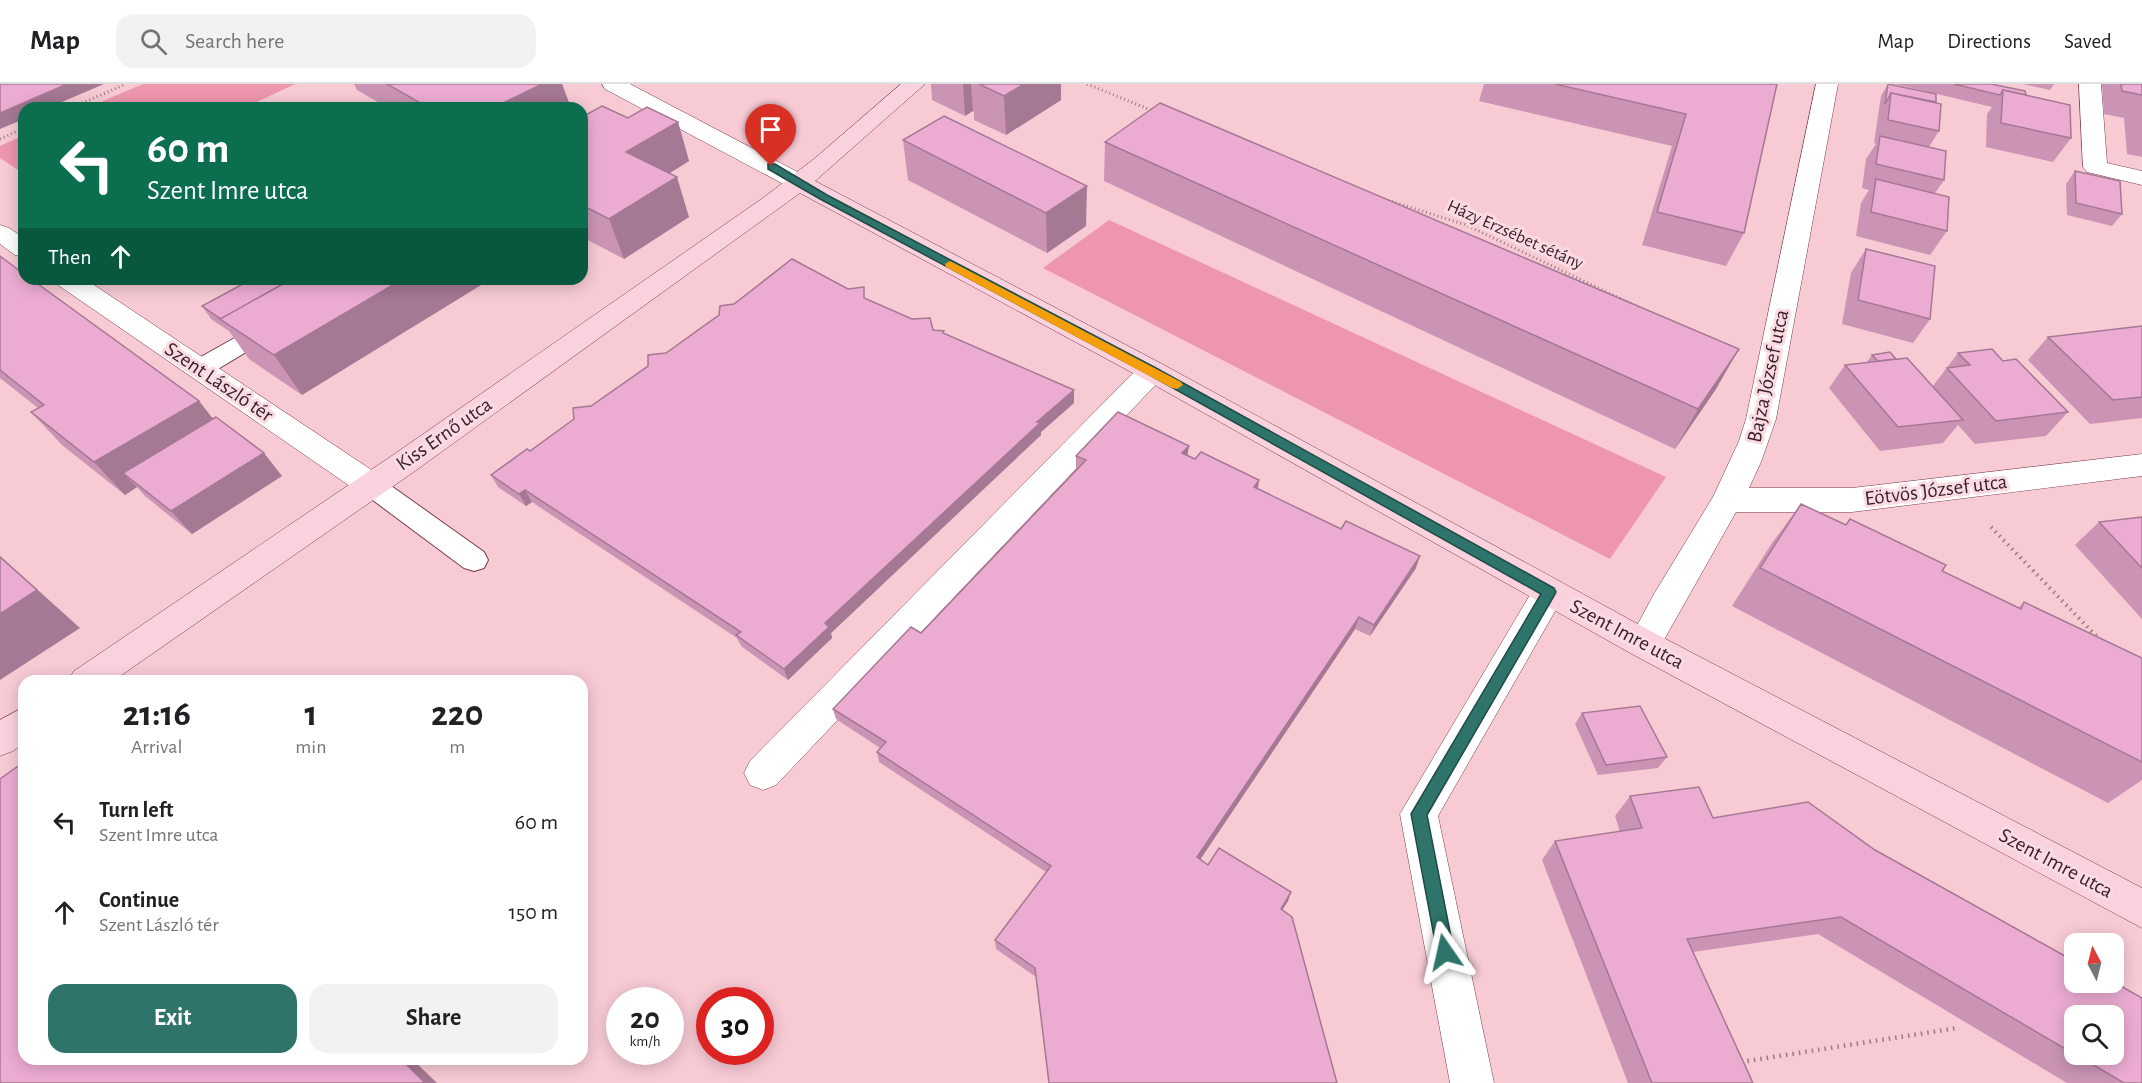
<!DOCTYPE html>
<meta charset="utf-8">
<style>
body{margin:0;font-family:"Alegreya Sans",sans-serif;background:#f2f2f2;color:#202124;height:100vh;display:flex;flex-direction:column;font-size:22px;white-space:nowrap}
*{box-sizing:border-box;margin:0}
p{font-size:20px;color:#757577}
.icon{flex:none;width:33px;height:33px;fill:none;stroke:currentColor;stroke-width:2;stroke-linecap:round;stroke-linejoin:round}
.map{position:relative;flex:1;overflow:hidden}
.sheet{position:absolute;left:18px;top:591px;width:570px;height:390px;display:flex;flex-direction:column;background:#fff;border-radius:18px;box-shadow:0 3px 15px #0003}
.sheet>*{flex:none}
.hud{position:absolute;left:18px;top:18px;width:570px;height:183px;border-radius:18px;box-shadow:0 3px 15px #0003;background:#0b6e4f;color:#fff;overflow:hidden}
.needle{width:39px;rotate:353deg}
.fabs{position:absolute;left:2064px;top:849px;display:grid;gap:12px}
.fabs a{display:grid;place-items:center;width:60px;height:60px;border-radius:12px;background:#fff;box-shadow:0 3px 15px #0003;font-size:30px}
.speed{position:absolute;left:606px;top:903px;display:flex;gap:12px;font-size:30px;font-weight:700;text-align:center}
.speed>*{display:grid;place-content:center;width:78px;height:78px;border-radius:50%;background:#fff;box-shadow:0 3px 15px #0003;line-height:1}
.speed small{font-size:15px;font-weight:400}
.speed .limit{border:9px solid #d22;background:#fff;color:#111}
.pin{position:absolute;display:grid;place-items:center;width:51px;height:51px;color:#fff;margin:-62px -26px;border-radius:50% 50% 50% 0;rotate:-45deg;box-shadow:0 0 6px #0007}
.pin .icon{rotate:45deg}
.me{position:absolute;width:66px;margin:-33px;rotate:349deg;stroke-linejoin:round;filter:drop-shadow(0 0 4px #0008)}
.turn{display:flex;align-items:center;gap:21px;height:126px;padding:0 30px;font-size:27px}
.turn .icon{width:78px;height:78px;stroke-width:2.5}
.turn b{display:block;font-size:42px;line-height:51px}
.then{display:flex;align-items:center;height:57px;padding:0 30px;background:#0003;gap:12px;font-size:22px}
.eta{display:flex;justify-content:space-evenly;align-items:center;height:102px;text-align:center}
.eta b{font-size:36px;font-weight:700;line-height:42px}
.action{display:flex;gap:12px;margin-top:auto;padding:12px 30px}
.action a{flex:1;height:69px;border-radius:18px;background:#2e746a;color:#fff;font-size:24px;font-weight:700;line-height:69px;text-align:center}
.action a+a{background:#f2f2f2;color:#202124}
ul{padding:0;list-style:none}
li{display:flex;align-items:center;gap:18px;height:90px;padding:0 30px}
li div{flex:1}
li b{display:block;font-size:22px}
li em{font-style:normal}
header{display:flex;align-items:center;gap:36px;box-sizing:border-box;height:84px;padding:0 30px;background:#fff;border-bottom:2px solid #e0e0e0}
header strong{font-size:28px}
nav{display:flex;gap:33px;margin-inline-start:auto;font-size:21px}
.search{width:420px;height:54px;background:#f2f2f2;display:flex;align-items:center;gap:15px;box-sizing:border-box;padding:0 21px;border-radius:18px;color:#757577;font-size:22px}
.map>svg:first-child{display:block}
</style>
<header>
<strong>Map</strong>
<div class="search"><svg class="icon" aria-label="search" viewBox="0 0 24 24"><circle cx="10" cy="10" r="6"/><path d="M15 15l6 6"/></svg>Search here</div>
<nav><a>Map</a><a>Directions</a><a>Saved</a></nav>
</header>
<div class="map">
<svg width="2142" height="999" viewBox="0 0 2142 999">
<rect width="100%" height="100%" fill="#f7cad4"/>
<g fill="#ed96ad">
<path d="M143 0H295L244 24H87Z"/>
<path d="M24 51V90L0 74V62Z"/>
<path d="M1109 136 1666 393 1610 475 1043 184Z"/>
</g>
<g fill="none" stroke-linecap="round" stroke-linejoin="round">
<defs>
<g id="lane">
<path d="M273 234 281 237 285 242 281 247 208 291 199 293 190 291 187 285 190 279 265 237Z"/>
<path d="M371 391 380 394 484 468 488 476 484 484 474 487 464 484 362 408 358 401 362 394Z"/>
</g>
<g id="street">
<path d="M602 0H630L807 93 810 98 807 103 798 105 789 103 605 5Z"/>
<path d="M1816 0H1838L1776 335 1761 378 1749 404H1852L2142 370V392L1852 428H1736L1656 570 1644 574 1632 570 1627 560 1654 510 1713 413 1739 357 1746 335Z"/>
<path d="M2079 0H2101L2107 79 2142 87V101L2087 88 2083 83Z"/>
<path d="M0 141 9 144 24 154V173L15 171 0 160Z"/>
<path d="M54 195H85L382 393 386 401 382 409 371 412 360 409 58 201Z"/>
<path d="M1152 277 1162 280 1166 287 1162 294 776 701 763 706 750 701 744 689 750 677 1142 280Z"/>
<path d="M1549 495 1561 499 1566 508 1438 732 1494 999H1450L1400 730 1537 499Z"/>
</g>
<g id="secondary">
<path d="M901 0H925L815 97 1162 280 1656 550 2142 804V844L1632 570 1142 294 800 109 415 387 113 597H68L74 587 393 371 763 114 814 75Z"/>
<path d="M24 623V659L13 667 0 672V636Z"/>
</g>
</defs>
<use href="#lane" stroke="#7a3c4f" stroke-width="2"/>
<use href="#street" stroke="#7a3c4f" stroke-width="1"/>
<use href="#secondary" stroke="#7a3c4f" stroke-width="1"/>
<g stroke="#9e7982" stroke-width="3" stroke-dasharray="1 3" stroke-linecap="butt">
<path d="M1087 0 1153 27"/>
<path d="M71 24 126 0"/>
<path d="M0 55 24 44"/>
<path d="M1384 115 1466 141 1657 232"/>
</g>
<path stroke="#9e7982" stroke-width="4" stroke-dasharray="1.5 4.5" stroke-linecap="butt" d="M1991 443 2099 555"/>
<path stroke="#9e7982" stroke-width="4.5" stroke-dasharray="1.5 5" stroke-linecap="butt" d="M1741 978 1957 944"/>
<use href="#lane" fill="#fff" fill-rule="evenodd"/>
<use href="#street" fill="#fff" fill-rule="evenodd"/>
<use href="#secondary" fill="#f9d2de" fill-rule="evenodd"/>
</g>
<g fill="#cb94b5">
<path d="M354 0H562L571 24H388L357 6Z"/>
<path d="M931 0H1061V16L1006 51 974 36V28L973 27 965 32 932 16Z"/>
<path d="M1484 0H1777L1744 149 1726 182 1642 161 1672 62 1479 17Z"/>
<path d="M1888 0 1936 18 1939 47 1929 63 1944 96 1935 109 1947 147 1930 171 1856 152 1861 119 1869 106 1862 104 1866 75 1876 60 1874 59 1881 12Z"/>
<path d="M1895 0H1991L2026 11 2071 54 2053 78 1986 63 1987 30 1992 23Z"/>
<path d="M2023 0H2054L2050 6Z"/>
<path d="M2102 0H2142V73L2127 70 2124 34 2104 30Z"/>
<path d="M582 33 628 34 678 38 689 77 670 89 689 133 624 175 582 153Z"/>
<path d="M903 56 1086 142 1047 169 908 96Z"/>
<path d="M1105 58 1716 305 1675 365 1104 97Z"/>
<path d="M2075 87 2122 130 2112 142 2067 131 2066 100Z"/>
<path d="M1866 165 1930 235 1913 259 1842 240 1851 189Z"/>
<path d="M0 172 213 335 282 392 192 450 145 412 137 403 125 411 62 361 31 328 38 324 0 294Z"/>
<path d="M252 195 302 311 249 275 229 247 211 235 202 222Z"/>
<path d="M866 215 933 246 944 250 1074 319 1041 348V351L831 549 832 554 788 596 741 562 737 554 532 418 526 422 498 403 491 391 530 367 591 322Z"/>
<path d="M2142 242V334L2090 340 2028 276 2048 253Z"/>
<path d="M1958 269 2003 277 2068 328 2046 352 1975 360 1958 341 1943 359 1880 367 1829 304 1845 281 1867 278 1872 271 1896 275 1933 302Z"/>
<path d="M1189 362 1187 371 1195 375 1259 396 1258 405 1416 484 1370 552 1355 545 1200 776 1208 781 1291 808 1288 817 1282 826 1337 999H1049L1036 893 996 865 995 856 1046 788 879 678 877 668 880 664 836 635 833 625 921 549 1078 385 1076 384V372Z"/>
<path d="M1801 420 1846 441 1850 435 1942 487 2018 524 2024 518 2142 678V696L2108 719 1732 522 1772 459Z"/>
<path d="M2142 433V535L2075 461 2099 438Z"/>
<path d="M1582 629 1667 673 1658 684 1598 691 1575 640Z"/>
<path d="M1630 712 1713 734 2142 999H2067L1818 850 1693 868 1753 999H1628L1542 776 1555 757 1620 748 1615 732Z"/>
</g>
<g fill="#a57893">
<path d="M67 0H104L48 24H24V35L0 45V29Z"/>
<path d="M542 0H562L571 24H493Z"/>
<path d="M963 0H971L973 27 965 32Z"/>
<path d="M1024 0H1061V16L1006 51 1004 12Z"/>
<path d="M678 38 689 77 639 108 626 68Z"/>
<path d="M677 93 689 133 624 175 609 135Z"/>
<path d="M1087 102 1086 142 1047 169 1046 129Z"/>
<path d="M403 195H491L302 311 274 271Z"/>
<path d="M1739 265 1716 305 1675 365 1698 325Z"/>
<path d="M1074 306V319L1041 348V351L831 549 832 554 788 596 784 585 825 539 1037 338Z"/>
<path d="M199 317 225 350 123 389 137 403 125 411 94 378Z"/>
<path d="M1189 362 1187 374 1182 369Z"/>
<path d="M264 369 282 392 192 450 171 427Z"/>
<path d="M1259 396 1257 408 1254 403Z"/>
<path d="M525 406 532 418 526 422 519 410Z"/>
<path d="M0 472 80 544 0 596Z"/>
<path d="M1420 472 1416 484 1370 552 1374 541Z"/>
<path d="M1359 533 1355 545 1195 783 1197 773Z"/>
<path d="M1291 808 1288 817 1277 834 1281 825Z"/>
<path d="M401 975H412L437 999H425Z"/>
</g>
<g fill="#ecacd2" stroke="#a57893" stroke-width="1.5">
<path d="M0 0H67L0 29Z"/>
<path d="M387 0H542L493 24H429Z"/>
<path d="M979 0H1024L1004 12Z"/>
<path d="M1555 0H1777L1744 149 1657 128 1686 30Z"/>
<path d="M1888 0 1936 10V18L1891 9 1885 20Z"/>
<path d="M1954 0H1991L2025 7 2026 11 2003 6 2000 11Z"/>
<path d="M2121 0H2142V11L2122 7Z"/>
<path d="M2003 6 2070 21 2071 54 2001 39Z"/>
<path d="M1891 9 1941 20 1939 47 1888 36Z"/>
<path d="M1160 19 1739 265 1698 325 1105 58Z"/>
<path d="M602 22 628 34 647 23 678 38 626 68 677 93 609 135 582 121V33Z"/>
<path d="M944 32 1087 102 1046 129 903 56Z"/>
<path d="M1880 52 1946 67 1944 96 1876 80Z"/>
<path d="M2075 87 2120 97 2122 130 2076 119Z"/>
<path d="M1876 95 1949 113 1947 147 1871 128Z"/>
<path d="M1866 165 1935 182 1930 235 1858 216Z"/>
<path d="M0 172 24 190V195H31L199 317 94 378 31 328 44 321 0 286Z"/>
<path d="M792 175 848 205 864 203V214L912 235 930 234 933 246 944 247 943 249 1074 306 1037 338 1040 339 825 539 829 543 784 585 736 551 741 548 525 406 519 410 491 391 527 365 530 367 574 335 573 324 591 322 648 282V271L666 269 719 231 720 222 734 220Z"/>
<path d="M252 195H292L221 235 202 222Z"/>
<path d="M292 195H403L274 271 220 235Z"/>
<path d="M2142 242V313L2113 316 2048 253Z"/>
<path d="M1992 265 2003 277 2016 275 2068 328 1996 337 1947 284 1970 281 1958 269Z"/>
<path d="M1890 268 1896 275 1878 277 1872 271Z"/>
<path d="M1907 274 1963 336 1898 343 1845 281Z"/>
<path d="M1118 328 1189 362 1182 369 1195 375 1201 368 1259 396 1254 403 1341 445 1346 437 1420 472 1374 541 1359 533 1197 773 1208 781 1219 764 1291 808 1281 825 1292 833 1337 999H1049L1035 884 995 856 1051 782 877 668 886 658 833 625 911 543 921 549 1086 376 1076 372Z"/>
<path d="M216 333 264 369 171 427 123 389Z"/>
<path d="M1801 420 1846 441 1850 435 1946 481 1942 487 2021 525 2024 518 2142 574V678L1760 484Z"/>
<path d="M2142 433V484L2099 438Z"/>
<path d="M0 473 37 506 0 530Z"/>
<path d="M1640 622 1667 673 1606 681 1582 629Z"/>
<path d="M24 678V975H401L425 999H0V695Z"/>
<path d="M1699 703 1713 734 1808 718 1875 766 2074 877V898H2114L2142 914V999H2124L2075 970H2114V932H2074V970L1841 833 1687 855 1753 999H1652L1555 757 1642 744 1630 712Z"/>
</g>
<path fill="#2e746a" stroke="#1e4b45" stroke-width="1.5" d="M768 80H775L827 111 1156 284 1554 504 1556 508 1554 512 1427 731 1454 868 1451 874 1445 876 1439 874 1437 868 1411 730 1541 510 1148 290 820 115 768 85Z"/>
<path fill="#f59e0b" d="M950 177 1181 298 1183 301 1177 305 1172 304 946 183 945 180Z"/>
<g text-anchor="middle" dominant-baseline="central" stroke-width="6" stroke-linejoin="round" paint-order="stroke">
<g font-size="18" fill="#3d2129" stroke="#fadbe2">
<text transform="translate(1515 151) rotate(24)">Házy Erzsébet sétány</text>
</g>
<g font-size="21" fill="#3d2129" stroke="#fadbe2">
<text transform="translate(1768 292) rotate(-78)">Bajza József utca</text>
<text transform="translate(219 298) rotate(34)">Szent László tér</text>
<text transform="translate(444 350) rotate(-35)">Kiss Ernő utca</text>
<text transform="translate(1936 406) rotate(-7)">Eötvös József utca</text>
<text transform="translate(1627 550) rotate(28)">Szent Imre utca</text>
<text transform="translate(2056 779) rotate(28)">Szent Imre utca</text>
</g>
</g>
</svg>
<div class="fabs">
<a><svg class="needle" viewBox="-14 -14 28 28"><path d="M0-13l5 13h-10z" fill="#e53935"/><path d="M0 13l5-13h-10z" fill="#757577"/></svg></a>
<a><svg class="icon" aria-label="search" viewBox="0 0 24 24"><circle cx="10" cy="10" r="6"/><path d="M15 15l6 6"/></svg></a>
</div>
<div class="speed"><div>20<small>km/h</small></div><div class="limit">30</div></div>
<div class="pin" style="left:771px;top:82px;background:#d93025"><svg class="icon" aria-label="arrive" viewBox="0 0 24 24"><path d="M6 21V4h12l-3 4 3 4H6"/></svg></div>
<svg class="me" style="left:1445px;top:868px" viewBox="-20 -20 40 40"><path d="M0-17L14 15 0 8-14 15z" fill="#2e746a" stroke="#fff" stroke-width="4"/></svg>
<div class="hud">
<div class="turn"><svg class="icon" aria-label="left" viewBox="0 0 24 24"><path d="M17 20v-9H6M10 6l-5 5 5 5"/></svg><div><b>60 m</b>Szent Imre utca</div></div>
<div class="then">Then<svg class="icon" aria-label="ahead" viewBox="0 0 24 24"><path d="M12 20V5M6 11l6-6 6 6"/></svg></div>
</div>
<section class="sheet">
<div class="eta">
<div><b>21:16</b><p>Arrival</p></div>
<div><b>1</b><p>min</p></div>
<div><b>220</b><p>m</p></div>
</div>
<ul>
<li><svg class="icon" aria-label="left" viewBox="0 0 24 24"><path d="M17 20v-9H6M10 6l-5 5 5 5"/></svg><div><b>Turn left</b><p>Szent Imre utca</p></div><em>60 m</em></li>
<li><svg class="icon" aria-label="ahead" viewBox="0 0 24 24"><path d="M12 20V5M6 11l6-6 6 6"/></svg><div><b>Continue</b><p>Szent László tér</p></div><em>150 m</em></li>
</ul>
<div class="action"><a>Exit</a><a>Share</a></div>
</section>
</div>
